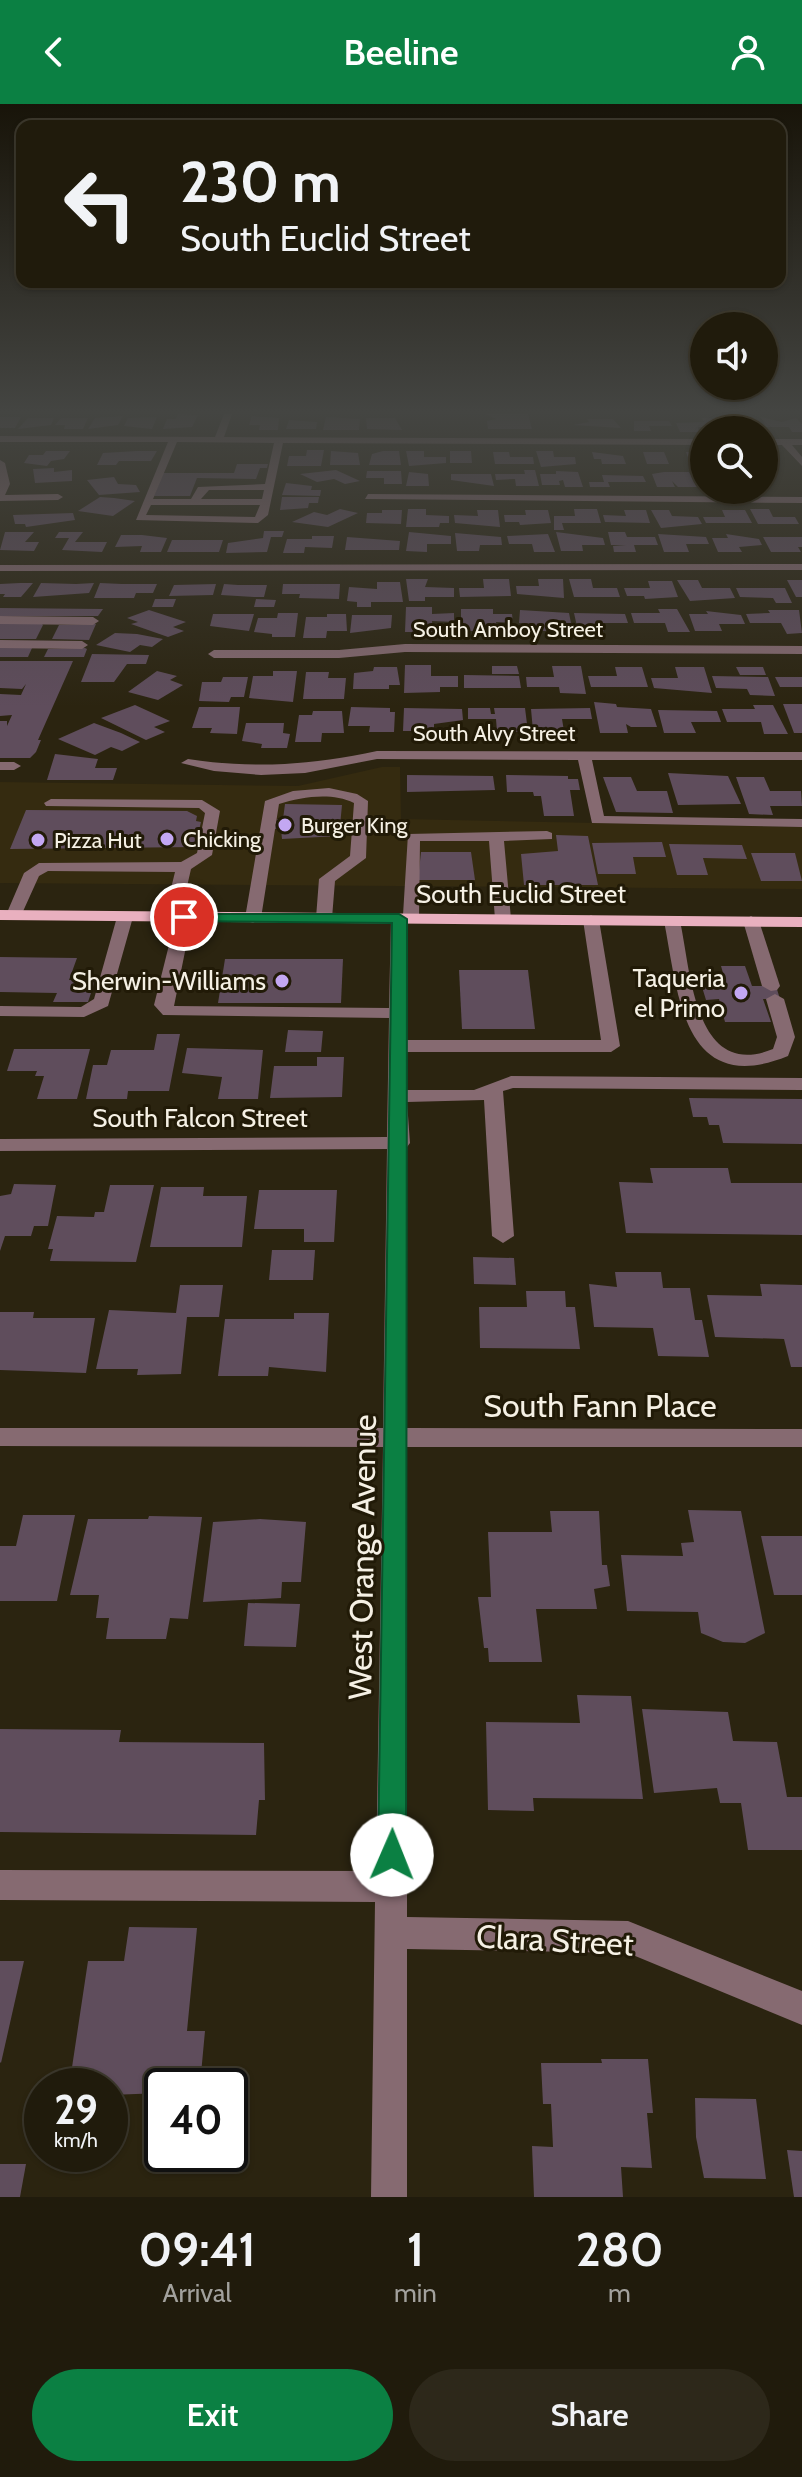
<!DOCTYPE html>
<style>
body{margin:0;font-family:Cabin,sans-serif;background:#2d281a;color:#f1f3f6;height:100vh;display:flex;flex-direction:column;font-size:30px;white-space:nowrap}
*{box-sizing:border-box;margin:0}
p{font-size:26px;color:#a2a19d}
.icon{flex:none;width:44px;height:44px;fill:none;stroke:currentColor;stroke-width:2;stroke-linecap:round;stroke-linejoin:round}
.map{position:relative;height:2093px;overflow:hidden}
.side{display:flex;flex-direction:column;background:#201b0c;flex:1}
.side>*{flex:none}
.guide{position:absolute;left:16px;top:16px;width:770px;height:168px;border-radius:16px;box-shadow:0 2px 6px #0004,0 0 0 2px #3d392d;background:#201b0c;color:#f1f3f6;overflow:hidden}
.controls{position:absolute;left:690px;top:208px;display:grid;gap:16px}
.controls a{display:grid;place-items:center;width:88px;height:88px;border-radius:50%;background:#201b0c;box-shadow:0 2px 6px #0004,0 0 0 2px #3d392d;font-size:40px}
.speed{position:absolute;left:24px;top:1964px;display:flex;gap:16px;font-size:40px;font-weight:700;text-align:center}
.speed>*{display:grid;place-content:center;width:104px;height:104px;border-radius:50%;background:#201b0c;box-shadow:0 2px 6px #0004,0 0 0 2px #3d392d;line-height:1}
.speed small{font-size:20px;font-weight:400}
.speed .limit{border:4px solid #111;border-radius:12px;background:#fff;color:#111}
.pin{position:absolute;display:grid;place-items:center;width:68px;height:68px;color:#fff;margin:-34px;border:4px solid #fff;border-radius:50%;box-shadow:0 2px 8px #0007}
.me{position:absolute;width:88px;margin:-44px;rotate:1deg;stroke-linejoin:round;filter:drop-shadow(0 0 6px #0008)}
.turn{display:flex;align-items:center;gap:28px;height:168px;padding:0 32px;font-size:36px}
.turn .icon{width:104px;height:104px;stroke-width:2.5}
.turn b{display:block;font-size:56px;line-height:68px}
.eta{display:flex;justify-content:space-evenly;align-items:center;height:136px;text-align:center}
.eta b{font-size:48px;font-weight:600;line-height:56px}
.primary-button{display:flex;gap:16px;margin-top:auto;padding:16px 32px}
.primary-button a{flex:1;height:92px;border-radius:48px;background:#0b8043;color:#fff;font-size:32px;font-weight:600;line-height:92px;text-align:center}
.primary-button a+a{background:#2d281a;color:#f1f3f6}
header{display:flex;justify-content:space-between;align-items:center;height:104px;padding:0 32px;background:#0b8043;color:#fff;font-size:36px;font-weight:600}
.map>svg:first-child{display:block}
</style>
<header><svg class="icon" aria-label="back" viewBox="0 0 24 24"><path d="M15 5l-7 7 7 7"/></svg>Beeline<svg class="icon" aria-label="person" viewBox="0 0 24 24"><circle cx="12" cy="8" r="4"/><path d="M4 21q1-7 8-7t8 7"/></svg></header>
<div class="map">
<svg width="802" height="2093" viewBox="0 0 802 2093">
<rect width="100%" height="100%" fill="#2b2410"/>
<path fill="#352b10" d="M382 663H400L401 715 802 723V785L0 779V678L298 682Z"/>
<g fill="#5f4d5c">
<path d="M178 310 198 311 192 323 163 325 167 315H176Z"/>
<path d="M485 310H528L532 325H488L487 317 496 315Z"/>
<path d="M123 312 118 321 88 325 95 314Z"/>
<path d="M252 312 279 314 278 326H259L260 321H249Z"/>
<path d="M0 313H21L15 324H0Z"/>
<path d="M157 313 152 325 124 322 128 314Z"/>
<path d="M326 313 360 315 359 326H323Z"/>
<path d="M761 313 782 318 796 314 802 320V328H792L789 323H766Z"/>
<path d="M28 314H54L51 321 18 325Z"/>
<path d="M61 314H88L83 325H64L65 321H55Z"/>
<path d="M366 314H395L402 326 367 325Z"/>
<path d="M702 314H711L717 323H698L699 328H680L676 319 704 318Z"/>
<path d="M587 315H613L621 324 573 321 589 318Z"/>
<path d="M719 315 757 319 760 324 723 326Z"/>
<path d="M289 316 317 318 316 325H286Z"/>
<path d="M634 317H669L672 322H649L651 327H634Z"/>
<path d="M307 346H324L321 362H287L289 352H306Z"/>
<path d="M46 347H70L64 355 51 357 47 362 24 359 29 351H43Z"/>
<path d="M137 347H157L151 357H119L116 361H97L103 349Z"/>
<path d="M331 347 358 349 360 361H330Z"/>
<path d="M383 347H399L401 361H369L372 350Z"/>
<path d="M406 347H424V353H446V359L409 362Z"/>
<path d="M450 347H471L472 359H450Z"/>
<path d="M536 347H553L554 353H575L576 360 541 363Z"/>
<path d="M493 348H509L510 353H533L534 360H495Z"/>
<path d="M592 348 623 352 626 360H602L601 355H594Z"/>
<path d="M643 348H664L669 360H647Z"/>
<path d="M686 348H704V360H690Z"/>
<path d="M237 360H268L267 364H260L256 375 197 374 190 392H154L163 369H234Z"/>
<path d="M54 364V368L72 366V377L35 379 33 365Z"/>
<path d="M336 366 360 377 345 380 334 375 317 378 300 370Z"/>
<path d="M524 366H535L539 382H516L515 375 496 376 495 370H525Z"/>
<path d="M367 367H401L402 380H384V374H366Z"/>
<path d="M556 367 578 368 583 383H565L563 376 559 377 560 381H542L540 370H556Z"/>
<path d="M409 368 428 370 429 382H406Z"/>
<path d="M664 368H689L697 383H678L672 377 675 383H657L652 370Z"/>
<path d="M451 370H491L494 382 451 376Z"/>
<path d="M602 371 643 372 646 378H608L610 383H590L589 378H604Z"/>
<path d="M114 373 118 380 136 381 140 388 99 391 87 376Z"/>
<path d="M286 379 312 382 311 386H321L320 392 282 391Z"/>
<path d="M100 393 114 394 135 397 113 412 78 407Z"/>
<path d="M282 393H319L318 399H309L308 404 280 406Z"/>
<path d="M340 405 358 409 328 423 292 418 314 408 327 411Z"/>
<path d="M408 405H426V411L449 412V419H440L439 423H406Z"/>
<path d="M574 405H597L601 419H562L564 426H554V412H575Z"/>
<path d="M750 405H769L773 413H795L799 420H758Z"/>
<path d="M382 406H402L401 420 366 419 367 409H382Z"/>
<path d="M477 406H498L500 423 455 419 454 411 478 412Z"/>
<path d="M525 406H548L551 419 520 421 519 418H505L504 411H526Z"/>
<path d="M624 406H646L650 419 605 418 603 411 626 412Z"/>
<path d="M651 406H669L672 412 698 413 702 420 661 424Z"/>
<path d="M722 406H745L752 419H706L703 413H725Z"/>
<path d="M73 409 75 416 26 423 25 420H15L13 411Z"/>
<path d="M264 427H284L282 433H271L267 448 226 449 228 439 263 434Z"/>
<path d="M5 428H34L25 438H39L34 447 0 446Z"/>
<path d="M59 428H83L75 438H107L102 448 62 446 69 434H55Z"/>
<path d="M409 428 451 432V440H427V448L406 447Z"/>
<path d="M556 428 603 434 605 441H582L583 447H561Z"/>
<path d="M608 428H625L627 433H655L658 441H634L636 448H614L613 442 626 441H611Z"/>
<path d="M455 429 501 433 502 441H480L479 447H457Z"/>
<path d="M548 430 555 448H534L532 440H509L507 432Z"/>
<path d="M658 430 706 433 709 440H686L689 448H664Z"/>
<path d="M726 430 759 435 762 441 739 443 742 448H718L712 434H728Z"/>
<path d="M121 431H142L167 434 161 448H140L142 442 115 443Z"/>
<path d="M312 432H334L332 444 305 443 304 449H283L287 435H312Z"/>
<path d="M347 433 400 437 399 446H345Z"/>
<path d="M763 433H802V443H798L801 448H771Z"/>
<path d="M172 436H223L219 448H167Z"/>
<path d="M406 475H428L425 483 454 484V493H425V497H409Z"/>
<path d="M483 475H509L511 492 460 493 459 484H484Z"/>
<path d="M538 475H563L564 494 517 490 516 482H539Z"/>
<path d="M569 475H591L593 484H617L620 493H574Z"/>
<path d="M677 476H698L702 484H730L735 494 690 497Z"/>
<path d="M787 476H802V493H796Z"/>
<path d="M648 477H672L678 493 645 495 644 492H627L624 484H650Z"/>
<path d="M377 478H400L403 498H371V503H357V498L347 497 349 483 377 485Z"/>
<path d="M20 479H33L21 493H3L5 490H0V480Z"/>
<path d="M41 479 76 480 94 479 89 489 33 493Z"/>
<path d="M100 479 122 480H157L153 489H136L134 494H94Z"/>
<path d="M216 480 213 491 169 492 174 481Z"/>
<path d="M224 480 238 481H267L264 493H254L221 491Z"/>
<path d="M283 480H340L339 495 299 494 300 490H282Z"/>
<path d="M736 484H785L792 499H776L773 494 740 493Z"/>
<path d="M155 495H176L173 503H152Z"/>
<path d="M256 495 276 496 274 503H254Z"/>
<path d="M406 503H432V510L454 509V518L432 517 433 528H405Z"/>
<path d="M0 504 103 505 98 512H0Z"/>
<path d="M461 505H493V510H512L513 519 496 518 497 523H488V527H461Z"/>
<path d="M658 505H677L690 528H668L665 519H634L631 509H660Z"/>
<path d="M149 506 186 518 173 523 184 527 168 533 131 520 138 518 127 514Z"/>
<path d="M520 506 569 509 571 519H545L546 527H521L520 520H535L519 519Z"/>
<path d="M768 506H799L802 529 787 530 781 519H750L746 510 770 509Z"/>
<path d="M706 507 741 511 745 520H719L722 527H695L689 510H708Z"/>
<path d="M278 509H298L295 533H272V530L254 528 258 514H277Z"/>
<path d="M574 509 625 510 628 519H602L604 527H578Z"/>
<path d="M213 510H254L249 527 210 522Z"/>
<path d="M327 510H346L347 527H327L326 534H303L306 513H327Z"/>
<path d="M352 511H392L391 524 350 529Z"/>
<path d="M0 520H42L43 521 36 535H0Z"/>
<path d="M96 520 89 536 52 535 59 521Z"/>
<path d="M115 529 137 530 163 535 152 543 140 541 130 548 96 541Z"/>
<path d="M0 544H32L28 553H0Z"/>
<path d="M48 545 85 544 87 545 84 553H44Z"/>
<path d="M92 550 149 551 146 560H127L114 578H81Z"/>
<path d="M0 557H73L38 636H41L36 648 30 654H0V617H7V622L12 611 0 612V590L21 591 26 580 22 585 0 584Z"/>
<path d="M405 561H431V572H458V583H440V588L404 589Z"/>
<path d="M492 562H517L519 570H492Z"/>
<path d="M552 562H581L586 590 560 589 559 583H527L526 573H554Z"/>
<path d="M374 563H397L400 581H389V585H353L354 569 373 567Z"/>
<path d="M615 563H642L648 583H591L588 572H617Z"/>
<path d="M675 563H704L712 589 654 584 651 574H678Z"/>
<path d="M736 563H763L766 571H740Z"/>
<path d="M157 567 177 572 170 576 183 581 158 596 128 588Z"/>
<path d="M273 567H297L293 598 249 594 253 572H273Z"/>
<path d="M306 568H329L328 574H346L344 595H303Z"/>
<path d="M464 571 519 572 521 584H464Z"/>
<path d="M712 572 768 573 775 592 750 591 747 585 716 584Z"/>
<path d="M223 573H248L244 593H231L229 598 199 597 202 578H221Z"/>
<path d="M775 573H802V583H780Z"/>
<path d="M594 598 616 600 617 603 651 605 657 623H631L626 620 628 629H600Z"/>
<path d="M783 600H802V629H794Z"/>
<path d="M135 601 170 617 154 623 165 628 146 636 101 614Z"/>
<path d="M753 601H773L788 630H764L761 618H727L722 605H755Z"/>
<path d="M199 603H240L237 630 210 629 212 624H192Z"/>
<path d="M351 603 390 604V608H395L394 628H369L370 622H348Z"/>
<path d="M404 604 462 605 463 616 434 620V627H403Z"/>
<path d="M468 604H490L491 610H495L494 604H525L528 628H497L496 615H468Z"/>
<path d="M590 604 592 615H562L564 627H533L531 605Z"/>
<path d="M658 606 717 607 721 618H691L696 629H664Z"/>
<path d="M313 607H342L344 629H322L321 638H295L299 611H312Z"/>
<path d="M94 619 121 629 140 638 122 647 111 643 95 651 58 635Z"/>
<path d="M246 619H284L283 629 290 630 287 644H261L262 640 242 637Z"/>
<path d="M55 650 98 655 95 664H117L113 676H47Z"/>
<path d="M668 669 728 672 741 700 678 701Z"/>
<path d="M407 671 493 672 495 686 407 688Z"/>
<path d="M506 671 568 672V675H578L580 686H570L574 712H544L541 692H534L533 688H507Z"/>
<path d="M603 673H631L637 687H667L673 709 616 708Z"/>
<path d="M736 673H764L770 687H801L802 702H770L773 711 749 710Z"/>
<path d="M285 700 342 701 339 732 282 735 281 725H275L277 715H283Z"/>
<path d="M26 706 187 707 197 712 196 717 201 718 195 743 10 745Z"/>
<path d="M556 731 588 732 598 781H524L521 750 558 747Z"/>
<path d="M662 738 666 753H633L636 770H598L592 739Z"/>
<path d="M669 740 742 741 747 755 703 754 708 771H677Z"/>
<path d="M421 748H471L475 776H418Z"/>
<path d="M751 749H795L802 777H761Z"/>
<path d="M0 853 77 854 69 876 95 877 88 898H53L57 889 0 888Z"/>
<path d="M225 855H343L341 899H218Z"/>
<path d="M721 862H745L752 882H776L780 895H763L771 918H725L719 895 706 896 702 883H727Z"/>
<path d="M459 866H528L535 925H462Z"/>
<path d="M288 926 323 927 321 948H285Z"/>
<path d="M157 930H180L169 987H128L127 995H86L93 961H107L111 946H154Z"/>
<path d="M187 944 263 946 258 995H218L222 973 182 969Z"/>
<path d="M14 945H90L77 995H37L44 972H35L37 967H7Z"/>
<path d="M317 953H344L342 993 270 994 274 962H317Z"/>
<path d="M689 994 802 995V1040L723 1039 719 1021H709L707 1013H693Z"/>
<path d="M650 1064H728L731 1079H802V1131L626 1129 619 1078 653 1079Z"/>
<path d="M14 1080 56 1081 48 1122H34L31 1132H5L0 1147V1092L11 1090Z"/>
<path d="M110 1081H154L136 1158 50 1157 53 1145H48L57 1112 94 1113 95 1108H104Z"/>
<path d="M161 1083H204L203 1092H247L242 1143H150Z"/>
<path d="M259 1086H337L334 1138H304V1125H254Z"/>
<path d="M272 1146H315L313 1176H269Z"/>
<path d="M473 1153 514 1154 516 1181 474 1180Z"/>
<path d="M615 1168H661L663 1184H690L695 1216H702L709 1253 658 1252 653 1224 594 1223 589 1180 617 1183Z"/>
<path d="M760 1180 802 1181V1263H791L784 1235 715 1233 707 1191 762 1192Z"/>
<path d="M180 1181H223L219 1213H187L181 1270 137 1271 138 1265H96L109 1206 176 1209Z"/>
<path d="M526 1187H565L566 1203H575L580 1245 480 1244 479 1203H527Z"/>
<path d="M0 1208H34L33 1214H95L86 1269 0 1266Z"/>
<path d="M294 1209H329L326 1268 269 1263 268 1272H218L225 1215H294Z"/>
<path d="M688 1406 741 1407 765 1529 745 1539 723 1538 701 1529 698 1508 627 1507 621 1451 683 1452 681 1439 694 1438Z"/>
<path d="M550 1407H599L602 1461H607L610 1482 594 1485 597 1505H536L542 1558H489L488 1544H484L478 1493H491L488 1428H552Z"/>
<path d="M23 1411H75L57 1497H0V1442H16Z"/>
<path d="M149 1412 202 1413 188 1515 170 1514 166 1535H106L109 1514H96L99 1491H70L88 1415H148Z"/>
<path d="M260 1415 306 1418 301 1478H282L281 1494 203 1498 213 1418Z"/>
<path d="M761 1432H802V1491H774Z"/>
<path d="M248 1499 300 1500 296 1543 244 1542Z"/>
<path d="M577 1591 631 1592 643 1695 533 1694 534 1707 488 1706 486 1618 580 1619Z"/>
<path d="M642 1605 728 1608 733 1637 777 1638 787 1693H802V1746H748L741 1699H720L717 1684 654 1689Z"/>
<path d="M0 1625 121 1626 119 1638 264 1639 265 1696H259L256 1731 0 1728Z"/>
<path d="M129 1823 197 1824 187 1927H205L201 1970H164L162 1989 110 1991V1982H87L89 1971 71 1970 88 1857H124Z"/>
<path d="M0 1857H24L1 1959 0 1958Z"/>
<path d="M601 1955H648L653 2009H647L652 2064 621 2063 623 2093H534L532 2042 553 2043 551 2000H543L541 1959H602Z"/>
<path d="M695 1994 756 1995 766 2075 704 2074 696 2033Z"/>
<path d="M787 2046 802 2047V2093H794Z"/>
<path d="M0 2060H26L20 2093H0Z"/>
</g>
<g fill="none" stroke-linecap="round" stroke-linejoin="round">
<g fill="#866a71" fill-rule="evenodd">
<path d="M224 310H232L224 333 704 335V341L283 339 268 411 258 419 136 416 168 338H0V332L215 333ZM177 338 274 339 265 380 198 383 191 395H153ZM209 386H264L262 395H201ZM151 401H260L255 413 146 411Z"/>
<path d="M764 335H802V341H792L802 353V362L782 341H764Z"/>
<path d="M0 356 5 359 10 380 5 391 58 390 63 393 58 396 0 397Z"/>
<path d="M368 390 802 393V399L365 395Z"/>
<path d="M802 460V466L0 467V461Z"/>
<path d="M0 512 93 513 99 517 93 521 0 520Z"/>
<path d="M0 536 82 537 88 541 82 545 0 544Z"/>
<path d="M405 540 802 542V550L405 548 339 554H214L208 550 214 546H339Z"/>
<path d="M377 647 802 648V656H592L604 712 802 715V723L592 719 578 656 377 655 305 669 261 671 214 667 181 659 188 655C253 665 313 661 377 647Z"/>
<path d="M0 658H14L21 662 14 666H0Z"/>
<path d="M329 684 357 690 368 697 366 754 335 777 332 814 324 819 316 814 319 775 350 752 354 699C331 688 302 693 279 700L261 814 253 819 247 817 245 814 265 697 293 687Z"/>
<path d="M51 695 202 696 220 707 212 751 191 765 181 809 192 813 174 902 389 904 391 815 393 812 403 811 408 730 547 727 552 729V735L504 737 511 815 503 820 495 815 489 737H420L419 815 417 818 407 819V936H601L583 816 591 811 599 816 620 942 611 948H407V986H474L511 972 802 974V986L513 984 503 987 514 1132 503 1139 492 1132 484 996 407 998 410 1039 407 1043V1324L802 1325V1343H407V1813L628 1817 802 1887V1921L628 1849 407 1845V2093H371L375 1798 0 1796V1766L376 1767 383 1343 0 1342V1324H383L387 1045 0 1047V1035L387 1033 389 914 163 911 154 901 175 817 164 813 175 768 48 767 39 772 20 814H8L6 811 24 769 39 759 181 758 197 749 205 709 199 704 46 702 44 699Z"/>
<path d="M125 808 133 813 108 902 84 913 0 912V902L81 903 94 895 117 813Z"/>
<path d="M672 812 680 817C691 867 694 977 773 945L777 933 766 895 775 890 784 895 795 933 788 952C682 995 678 888 664 817Z"/>
<path d="M751 812 759 817 780 882 777 886 771 887 762 882 743 817Z"/>
</g>
<path fill="#e9b0bf" fill-rule="evenodd" d="M0 806 802 813V823L0 816Z"/>
</g>
<linearGradient id="sky" x2="0" y2="1"><stop stop-color="#181409"/><stop offset="0.51" stop-color="#444542"/><stop offset="1" stop-color="#444542" stop-opacity="0"/></linearGradient>
<rect width="802" height="603" fill="url(#sky)"/>
<path fill="#0b8043" stroke="#07532c" stroke-width="2" d="M179 810H399L407 815 406 1751 402 1761 392 1765 382 1761 378 1751 392 819 184 817 179 816Z"/>
<g fill="#c3a7f2" stroke="#211a07" stroke-width="3">
<circle cx="285" cy="721" r="8"/>
<circle cx="167" cy="735" r="8"/>
<circle cx="38" cy="736" r="8"/>
<circle cx="282" cy="877" r="8"/>
<circle cx="741" cy="889" r="8"/>
</g>
<g text-anchor="middle" dominant-baseline="central" stroke-width="6" stroke-linejoin="round" paint-order="stroke">
<g font-size="22" fill="#f5f0e4" stroke="#211a07">
<text x="508" y="525">South Amboy Street</text>
<text x="494" y="629">South Alvy Street</text>
</g>
<g font-size="22" fill="#f5f0e4" stroke="#211a07" text-anchor="start">
<text x="301" y="721">Burger King</text>
<text x="183" y="735">Chicking</text>
<text x="54" y="736">Pizza Hut</text>
</g>
<g font-size="26" fill="#f5f0e4" stroke="#211a07">
<text x="521" y="790">South Euclid Street</text>
<text x="200" y="1014">South Falcon Street</text>
</g>
<g font-size="26" fill="#f5f0e4" stroke="#211a07" text-anchor="end">
<text x="725" y="874">Taqueria<tspan x="725" dy="30">el Primo</tspan></text>
<text x="266" y="877">Sherwin-Williams</text>
</g>
<g font-size="32" fill="#f5f0e4" stroke="#211a07">
<text x="600" y="1301">South Fann Place</text>
<text transform="translate(362 1453) rotate(-89)">West Orange Avenue</text>
<text transform="translate(555 1836) rotate(3)">Clara Street</text>
</g>
</g>
</svg>
<div class="controls">
<a><svg class="icon" aria-label="sound" viewBox="0 0 24 24"><path d="M4 9h4l5-4v14l-5-4H4zM17 9q2 3 0 6"/></svg></a>
<a><svg class="icon" aria-label="search" viewBox="0 0 24 24"><circle cx="10" cy="10" r="6"/><path d="M15 15l6 6"/></svg></a>
</div>
<div class="speed"><div>29<small>km/h</small></div><div class="limit">40</div></div>
<div class="pin" style="left:184px;top:813px;background:#d93025"><svg class="icon" aria-label="arrive" viewBox="0 0 24 24"><path d="M6 21V4h12l-3 4 3 4H6"/></svg></div>
<svg class="me" style="left:392px;top:1751px" viewBox="-20 -20 40 40"><circle r="19" fill="#fff"/><path d="M0-13L10 11 0 6-10 11z" fill="#0b8043"/></svg>
<div class="guide">
<div class="turn"><svg class="icon" aria-label="left" viewBox="0 0 24 24"><path d="M17 20v-9H6M10 6l-5 5 5 5"/></svg><div><b>230 m</b>South Euclid Street</div></div>
</div>
</div>
<section class="side">
<div class="eta">
<div><b>09:41</b><p>Arrival</p></div>
<div><b>1</b><p>min</p></div>
<div><b>280</b><p>m</p></div>
</div>
<div class="primary-button"><a>Exit</a><a>Share</a></div>
</section>
